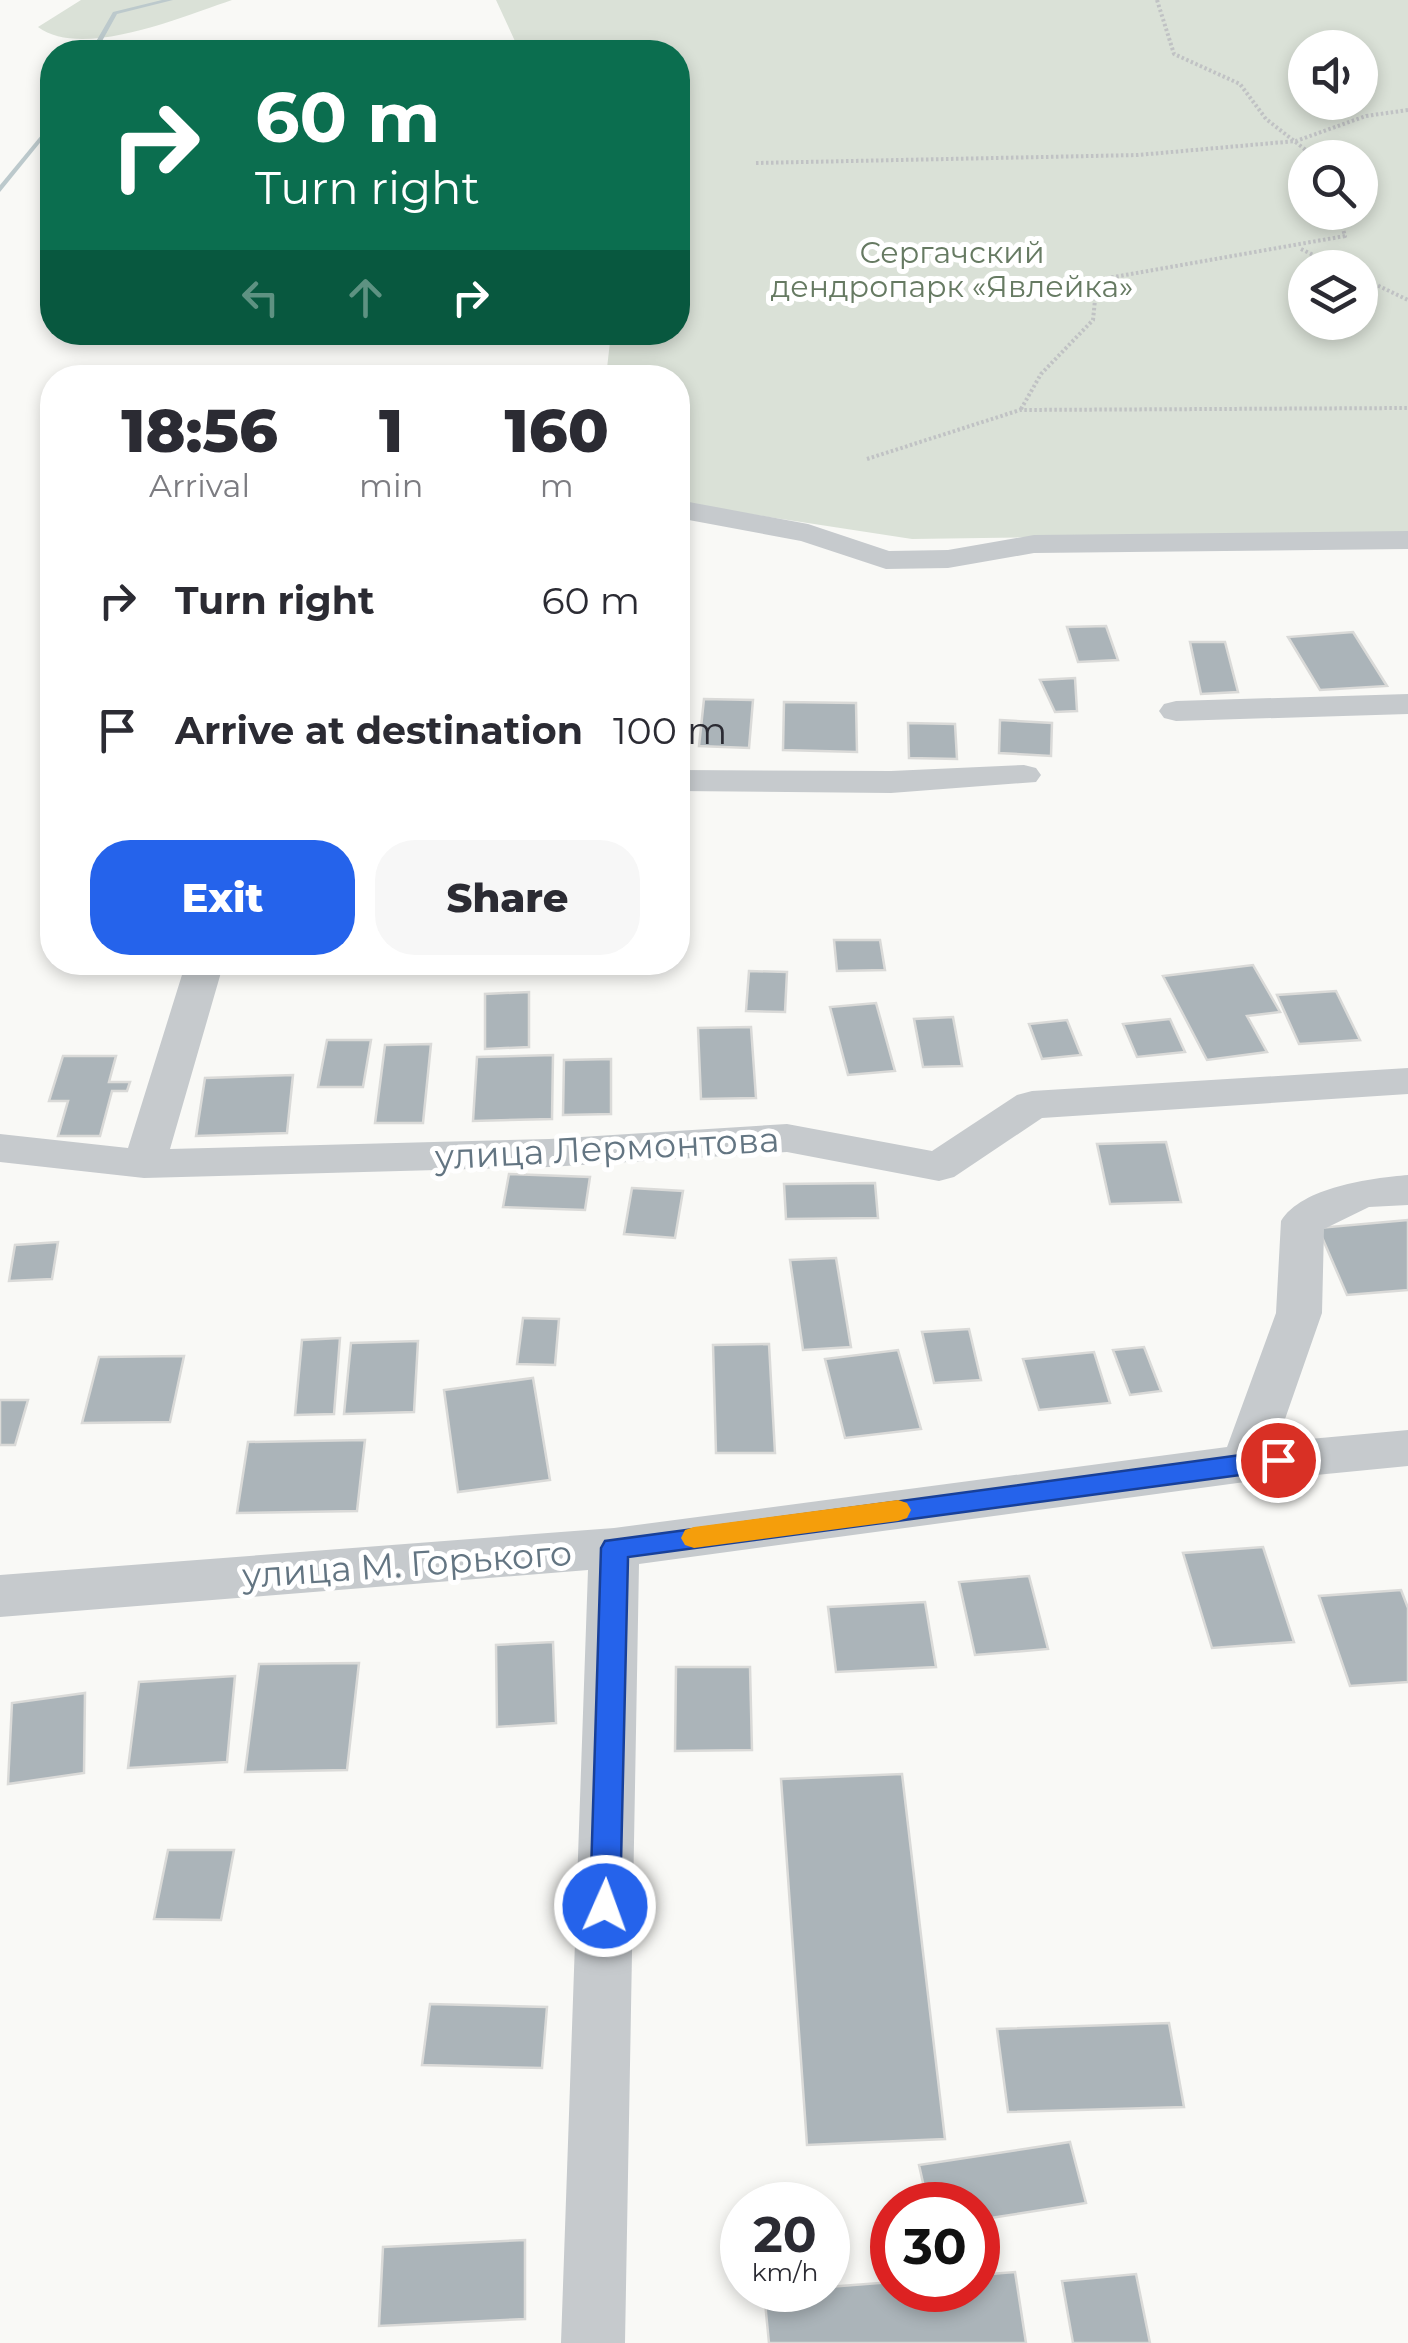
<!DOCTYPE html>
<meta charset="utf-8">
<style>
body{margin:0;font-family:Montserrat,sans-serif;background:#f7f7f7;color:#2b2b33;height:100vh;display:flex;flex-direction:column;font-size:38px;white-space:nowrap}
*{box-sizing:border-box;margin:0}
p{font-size:32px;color:#7c7c81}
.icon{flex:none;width:55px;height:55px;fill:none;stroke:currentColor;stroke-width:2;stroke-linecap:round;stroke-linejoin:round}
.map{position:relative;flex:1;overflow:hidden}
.side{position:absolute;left:40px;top:365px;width:650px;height:610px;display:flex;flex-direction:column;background:#fff;border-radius:40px;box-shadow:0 5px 15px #0003}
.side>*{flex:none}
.hud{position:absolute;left:40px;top:40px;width:650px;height:305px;border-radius:40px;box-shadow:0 5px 15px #0003;background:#0b6e4f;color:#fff;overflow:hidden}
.tools{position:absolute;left:1288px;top:30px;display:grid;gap:20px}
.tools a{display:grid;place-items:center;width:90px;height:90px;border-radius:50%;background:#fff;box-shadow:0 5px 15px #0003;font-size:50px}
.speed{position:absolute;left:720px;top:2182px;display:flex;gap:20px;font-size:50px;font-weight:700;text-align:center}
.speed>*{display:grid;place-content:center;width:130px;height:130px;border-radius:50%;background:#fff;box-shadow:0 5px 15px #0003;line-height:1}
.speed small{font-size:25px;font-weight:400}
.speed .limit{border:15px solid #d22;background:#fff;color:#111}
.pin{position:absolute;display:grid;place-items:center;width:85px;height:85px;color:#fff;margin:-42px;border:5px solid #fff;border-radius:50%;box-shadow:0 2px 10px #0007}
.me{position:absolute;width:110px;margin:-55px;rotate:2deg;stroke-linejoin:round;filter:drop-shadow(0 0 8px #0008)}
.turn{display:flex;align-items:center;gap:35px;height:210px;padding:0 50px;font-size:45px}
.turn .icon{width:130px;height:130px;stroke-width:2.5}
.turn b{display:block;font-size:70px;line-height:85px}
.lanes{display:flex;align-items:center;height:95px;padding:0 50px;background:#0003;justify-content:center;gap:50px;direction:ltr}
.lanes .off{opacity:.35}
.eta{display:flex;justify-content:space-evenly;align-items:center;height:170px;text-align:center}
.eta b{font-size:60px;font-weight:800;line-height:70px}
.button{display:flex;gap:20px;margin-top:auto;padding:20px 50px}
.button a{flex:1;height:115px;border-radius:40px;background:#2563eb;color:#fff;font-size:40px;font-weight:800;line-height:115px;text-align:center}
.button a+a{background:#f7f7f7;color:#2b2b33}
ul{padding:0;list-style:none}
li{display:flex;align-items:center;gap:30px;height:130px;padding:0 50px}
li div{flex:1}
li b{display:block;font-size:38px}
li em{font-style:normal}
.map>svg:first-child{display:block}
</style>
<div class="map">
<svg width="1408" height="2343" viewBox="0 0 1408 2343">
<rect width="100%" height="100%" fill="#f9f9f6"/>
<g fill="#dae1d7" fill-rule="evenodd">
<path d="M81 0H232C184 16 82 60 38 27Z"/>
<path d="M496 0H1408V532L912 539 678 503V378L606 377 611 333 678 332V52H520ZM1305 48H1360V102H1305ZM1305 158H1360V212H1305ZM1305 268H1360V322H1305Z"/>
</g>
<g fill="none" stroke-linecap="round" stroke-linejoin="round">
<g fill="#bcc9cc" fill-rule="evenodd">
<path d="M162 0H173L117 14 96 52H90L113 12Z"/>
<path d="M52 122V128L0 192V185Z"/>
</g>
</g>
<g fill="#abb4b9" stroke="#dadad8" stroke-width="2.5">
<path d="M1106 626 1118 660 1078 662 1067 627Z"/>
<path d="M1353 632 1387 686 1320 690 1288 637Z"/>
<path d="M1190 642H1225L1238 692 1201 694Z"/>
<path d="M1075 678 1077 711 1055 712 1040 680Z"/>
<path d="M704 699 753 700 749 748 699 746Z"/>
<path d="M784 702 856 703 857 752 783 750Z"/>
<path d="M1000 720 1052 723 1051 756 999 753Z"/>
<path d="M908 723 955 724 957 759 909 758Z"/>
<path d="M834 940H880L885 970 837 971Z"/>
<path d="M1253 965 1280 1012 1247 1016 1267 1052 1207 1060 1163 976Z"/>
<path d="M749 971 787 972 785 1012 746 1011Z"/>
<path d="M1336 991 1360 1040 1299 1044 1277 995Z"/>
<path d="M529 992V1047L485 1049V994Z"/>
<path d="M876 1003 895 1071 848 1075 830 1007Z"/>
<path d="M953 1017 962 1066 923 1067 914 1019Z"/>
<path d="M1170 1019 1185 1052 1137 1057 1123 1024Z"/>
<path d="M1067 1020 1081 1055 1042 1059 1029 1024Z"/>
<path d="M751 1027 756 1098 701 1099 698 1028Z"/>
<path d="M327 1040H371L363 1087H318Z"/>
<path d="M431 1044 423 1123H375L385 1045Z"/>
<path d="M553 1055 552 1119 473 1121 477 1057Z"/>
<path d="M63 1056H116L109 1082H130L127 1091H112L100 1136H58L68 1101H49Z"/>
<path d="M611 1059V1114L563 1115 564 1060Z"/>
<path d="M293 1075 287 1133 196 1136 205 1078Z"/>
<path d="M1166 1142 1181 1202 1110 1204 1097 1144Z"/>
<path d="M509 1174 590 1177 585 1210 503 1207Z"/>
<path d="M875 1183 878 1218 786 1219 784 1184Z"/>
<path d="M632 1188 683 1191 675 1238 624 1234Z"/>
<path d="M1408 1220V1290L1347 1295 1318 1228Z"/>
<path d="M58 1242 52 1279 9 1281 15 1245Z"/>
<path d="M836 1258 851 1347 803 1350 790 1260Z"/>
<path d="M523 1318 559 1319 555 1365 517 1364Z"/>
<path d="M969 1329 981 1380 934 1383 922 1332Z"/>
<path d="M340 1338 334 1414 295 1415 302 1340Z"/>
<path d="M418 1341 414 1412 344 1414 351 1343Z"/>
<path d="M769 1344 775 1453H716L713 1345Z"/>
<path d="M1144 1347 1161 1391 1130 1395 1113 1350Z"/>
<path d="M898 1350 921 1429 845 1438 825 1359Z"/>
<path d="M1094 1352 1110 1403 1039 1410 1023 1359Z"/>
<path d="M184 1356 170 1422 82 1423 99 1357Z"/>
<path d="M533 1378 550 1480 458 1492 444 1390Z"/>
<path d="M0 1400H28L15 1445H0Z"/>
<path d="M365 1440 357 1511 237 1513 248 1442Z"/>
<path d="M1263 1547 1294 1642 1212 1648 1183 1553Z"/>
<path d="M1029 1576 1048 1649 975 1655 959 1582Z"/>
<path d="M1401 1590 1408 1608V1682L1350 1686 1319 1596Z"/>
<path d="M925 1602 936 1667 836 1672 828 1607Z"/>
<path d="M553 1642 556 1723 497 1727 496 1645Z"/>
<path d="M359 1663 347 1770 245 1772 259 1664Z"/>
<path d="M676 1667H750L752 1750 675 1751Z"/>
<path d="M235 1676 227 1762 128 1768 139 1682Z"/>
<path d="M85 1693 84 1773 8 1784 12 1703Z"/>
<path d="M902 1774 945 2139 807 2145 781 1779Z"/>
<path d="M168 1850H234L221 1920 154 1919Z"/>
<path d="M430 2004 547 2007 542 2068 422 2065Z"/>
<path d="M1169 2023 1184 2107 1008 2112 997 2029Z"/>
<path d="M1070 2142 1086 2203 978 2220V2205H928L919 2165Z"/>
<path d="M525 2240V2319L379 2326 383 2247Z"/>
<path d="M1015 2272 1026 2343H769L764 2292 828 2290V2287L892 2282V2290H978V2275Z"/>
<path d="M1136 2274 1150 2343H1073L1062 2281Z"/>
</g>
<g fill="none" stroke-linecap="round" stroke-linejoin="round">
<g stroke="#c0c2c4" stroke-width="4" stroke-dasharray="2.5 2.5" stroke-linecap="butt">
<path d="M1157 0 1174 54 1240 84 1266 119 1316 158"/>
<path d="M756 163 1138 155 1296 141 1366 116 1408 110"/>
<path d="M1301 249 1340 268"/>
<path d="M1360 277 1408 300"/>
<path d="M1021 409 1041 374 1093 320 1097 280 1345 236 1338 212"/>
<path d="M867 459 1020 410 1408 408"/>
</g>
<g fill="#c6cacd" fill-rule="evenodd">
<path d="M678 500 808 524 889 551 948 550 1034 535 1408 531V549L1034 553 948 568 886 569 801 541 678 518Z"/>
<path d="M1408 694V714L1176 721 1164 718 1159 711 1164 704 1176 701Z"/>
<path d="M1024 765 1036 768 1041 775 1036 782 891 793 678 791V770L891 771Z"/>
<path d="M186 962H224L170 1149 549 1139 787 1124 932 1151 1017 1095 1032 1091 1408 1068V1094L1042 1118 954 1177 939 1181 787 1152 549 1167 144 1178 0 1162V1134L128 1148Z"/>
<path d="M1408 1175V1205L1369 1207 1324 1229 1322 1313 1277 1442 1408 1430V1466L1245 1482 639 1564 625 2343H561L588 1570 0 1617V1575L614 1528 1227 1447 1276 1313 1281 1221C1302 1187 1371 1178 1408 1175Z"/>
</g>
</g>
<path fill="#2563eb" stroke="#184099" stroke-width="2.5" d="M1278 1450 1287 1453 1290 1460 1287 1467 1278 1470 628 1557 620 1906 615 1916 605 1920 594 1916 590 1906 601 1548 605 1541Z"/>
<path fill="#f59e0b" d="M898 1500 907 1503 911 1510 907 1518 898 1521 694 1548 685 1545 681 1538 685 1530 694 1527Z"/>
<g text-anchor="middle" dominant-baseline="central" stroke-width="10" stroke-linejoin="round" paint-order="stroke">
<g font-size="30" fill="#667a62" stroke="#fff">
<text x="952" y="252">Сергачский<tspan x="952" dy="34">дендропарк «Явлейка»</tspan></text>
</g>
<g font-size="35" fill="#637582" stroke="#fff">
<text transform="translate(607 1148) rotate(-3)">улица Лермонтова</text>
<text transform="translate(407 1564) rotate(-4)">улица М. Горького</text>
</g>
</g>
</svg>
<div class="tools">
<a><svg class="icon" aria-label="sound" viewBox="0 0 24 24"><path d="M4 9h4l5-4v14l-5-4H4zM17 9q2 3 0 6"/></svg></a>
<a><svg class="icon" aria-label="search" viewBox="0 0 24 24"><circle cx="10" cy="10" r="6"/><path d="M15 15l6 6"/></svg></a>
<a><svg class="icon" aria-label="layers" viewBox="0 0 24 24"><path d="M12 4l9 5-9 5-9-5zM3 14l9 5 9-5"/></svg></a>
</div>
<div class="speed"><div>20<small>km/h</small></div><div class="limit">30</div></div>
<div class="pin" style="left:1278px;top:1460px;background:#d93025"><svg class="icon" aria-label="arrive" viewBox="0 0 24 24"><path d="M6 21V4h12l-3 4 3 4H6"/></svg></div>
<svg class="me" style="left:605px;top:1906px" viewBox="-20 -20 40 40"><circle r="17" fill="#2563eb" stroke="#fff" stroke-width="3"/><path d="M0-11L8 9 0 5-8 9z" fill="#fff"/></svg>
<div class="hud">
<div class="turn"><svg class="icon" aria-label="right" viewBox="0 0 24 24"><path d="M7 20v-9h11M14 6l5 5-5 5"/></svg><div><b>60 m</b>Turn right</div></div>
<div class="lanes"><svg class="icon off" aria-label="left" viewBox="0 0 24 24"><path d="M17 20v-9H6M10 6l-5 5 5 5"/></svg><svg class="icon off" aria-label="ahead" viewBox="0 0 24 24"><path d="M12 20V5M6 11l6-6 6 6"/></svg><svg class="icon" aria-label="right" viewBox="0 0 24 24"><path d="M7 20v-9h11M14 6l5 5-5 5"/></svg></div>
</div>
<section class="side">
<div class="eta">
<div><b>18:56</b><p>Arrival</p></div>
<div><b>1</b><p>min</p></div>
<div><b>160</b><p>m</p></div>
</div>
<ul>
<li><svg class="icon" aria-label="right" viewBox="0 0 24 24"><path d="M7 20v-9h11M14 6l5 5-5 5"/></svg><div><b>Turn right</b></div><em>60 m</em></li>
<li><svg class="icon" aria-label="arrive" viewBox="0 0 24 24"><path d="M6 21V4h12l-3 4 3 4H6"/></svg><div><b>Arrive at destination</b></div><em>100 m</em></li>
</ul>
<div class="button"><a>Exit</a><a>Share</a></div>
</section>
</div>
